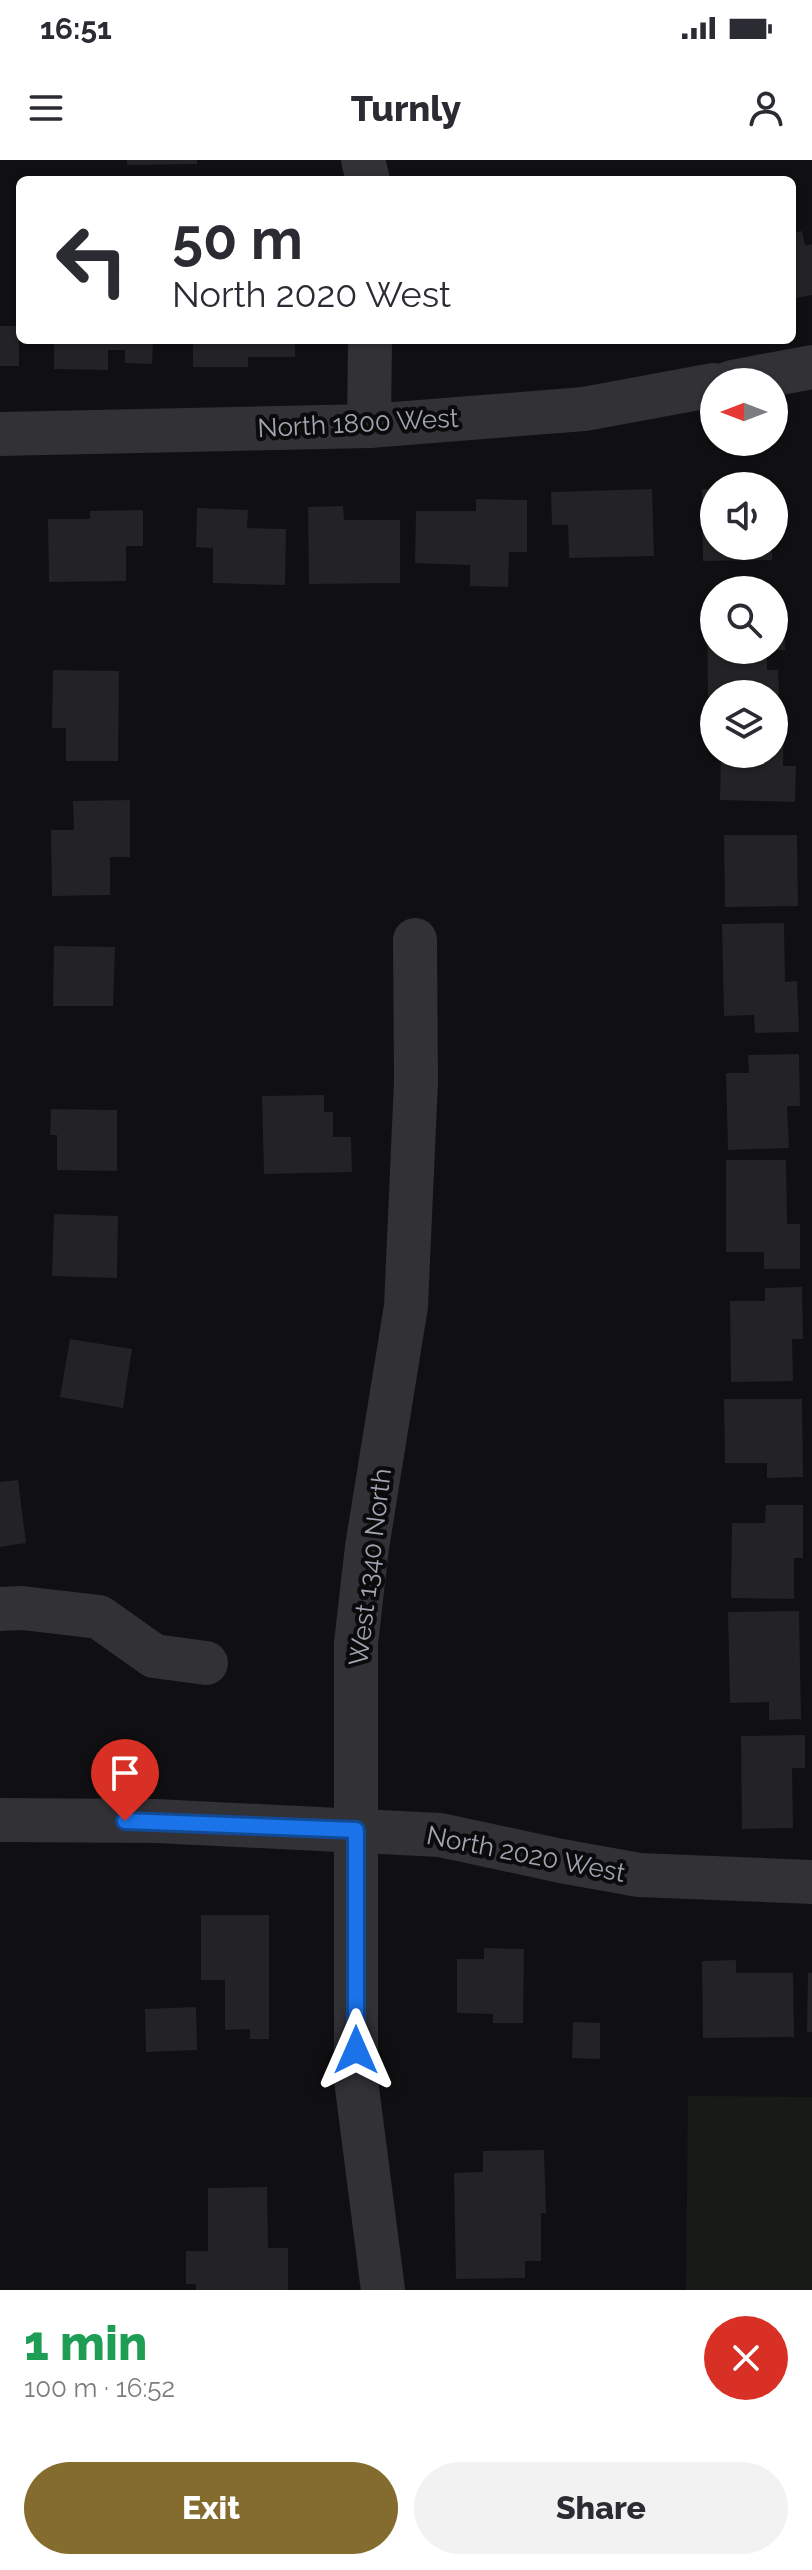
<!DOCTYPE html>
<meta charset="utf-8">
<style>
body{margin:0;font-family:Raleway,sans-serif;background:#f2f2f3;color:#2b2b33;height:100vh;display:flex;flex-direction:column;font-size:30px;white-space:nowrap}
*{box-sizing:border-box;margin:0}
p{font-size:26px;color:#7c7c81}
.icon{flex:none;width:44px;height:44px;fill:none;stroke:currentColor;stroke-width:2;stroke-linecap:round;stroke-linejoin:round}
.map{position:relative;height:2130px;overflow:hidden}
.drawer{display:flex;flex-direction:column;background:#fff;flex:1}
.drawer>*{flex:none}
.guide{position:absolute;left:16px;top:16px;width:780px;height:168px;border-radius:12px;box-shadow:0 2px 6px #0004;background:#fff;color:#2b2b33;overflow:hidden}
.needle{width:52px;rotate:270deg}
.fabs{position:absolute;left:700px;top:208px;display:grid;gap:16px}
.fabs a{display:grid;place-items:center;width:88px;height:88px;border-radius:50%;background:#fff;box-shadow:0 2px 6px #0004;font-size:40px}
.pin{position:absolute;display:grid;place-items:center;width:68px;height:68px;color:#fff;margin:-82px -34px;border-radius:50% 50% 50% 0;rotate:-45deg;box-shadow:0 0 8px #0007}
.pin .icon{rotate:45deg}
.me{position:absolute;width:88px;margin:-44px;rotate:0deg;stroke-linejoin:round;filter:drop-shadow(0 0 6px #0008)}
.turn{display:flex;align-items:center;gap:28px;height:168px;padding:0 24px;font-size:36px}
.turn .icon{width:104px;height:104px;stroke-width:2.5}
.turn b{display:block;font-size:56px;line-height:68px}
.round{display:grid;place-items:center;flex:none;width:84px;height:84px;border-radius:42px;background:#f2f2f3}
.summary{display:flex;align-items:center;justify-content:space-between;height:136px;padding:0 24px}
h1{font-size:48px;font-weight:800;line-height:60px;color:#1e9e55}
.primary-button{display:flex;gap:16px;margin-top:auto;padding:16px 24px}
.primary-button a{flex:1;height:92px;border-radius:48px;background:#846b2e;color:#fff;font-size:32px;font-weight:800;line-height:92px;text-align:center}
.primary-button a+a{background:#f2f2f3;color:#2b2b33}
.status{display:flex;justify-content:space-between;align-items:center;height:56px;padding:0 40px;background:#fff;direction:ltr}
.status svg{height:22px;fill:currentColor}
header{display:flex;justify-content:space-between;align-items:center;height:104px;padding:0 24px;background:#fff;font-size:36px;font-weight:800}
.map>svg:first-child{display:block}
</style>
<div class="status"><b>16:51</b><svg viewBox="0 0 49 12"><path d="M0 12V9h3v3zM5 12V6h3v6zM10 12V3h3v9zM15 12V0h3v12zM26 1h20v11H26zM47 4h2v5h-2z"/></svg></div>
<header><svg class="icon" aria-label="menu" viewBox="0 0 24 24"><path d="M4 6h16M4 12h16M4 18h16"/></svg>Turnly<svg class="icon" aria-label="person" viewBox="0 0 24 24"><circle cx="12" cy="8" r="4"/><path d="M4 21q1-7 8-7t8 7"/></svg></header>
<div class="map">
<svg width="812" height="2130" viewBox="0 0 812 2130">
<rect width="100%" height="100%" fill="#100f11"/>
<path fill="#161b17" d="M688 1936 812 1937V2130H686Z"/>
<g fill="#232225">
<path d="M127 0H197V4L127 5Z"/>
<path d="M802 71 805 86 812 84V135L792 139V73Z"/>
<rect x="0" y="166" width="19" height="40"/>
<path d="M54 180H153L152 204 125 203V190H108V210L54 209Z"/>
<path d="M193 180H295V197H248V207H193Z"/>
<path d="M652 329 654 396 569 398 568 365H552L551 332Z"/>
<path d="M702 329H714V386H772V400L703 401Z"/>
<path d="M476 339 527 340V392H509L508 427 470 426V405L415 403 416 351H476Z"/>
<path d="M343 346 344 360H400V423L309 424 308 347Z"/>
<path d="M197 348 248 350 247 368 286 369 285 425 213 423V388L196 387Z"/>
<path d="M143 350V386H126V421L49 422 48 359H90V351Z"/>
<path d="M774 439H784L785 490H774Z"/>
<path d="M707 458H714V490H767V510H778L779 535 708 536Z"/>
<path d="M53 510 119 511 118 601H66V568H52Z"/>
<path d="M774 550H784L783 606H796L795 642 720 640 721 594H774Z"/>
<path d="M130 640V697H110V735L52 736 51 670H74L73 641Z"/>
<path d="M724 675H797L798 746 725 747Z"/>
<path d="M784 763 785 822 797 821 799 872 755 873 754 855 724 856 722 764Z"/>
<path d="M54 786 115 787 113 846H53Z"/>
<path d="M799 894 800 946H787L789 988 728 990 726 913H749L748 895Z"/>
<path d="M324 935V952H333V977H351L352 1012 264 1014 262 936Z"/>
<path d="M51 949 117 950V1011L57 1010V975H50Z"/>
<path d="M726 1000H786L787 1064H800V1109H764V1092H726Z"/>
<path d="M54 1054 118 1056 117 1118 52 1116Z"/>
<path d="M802 1127 803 1179H792L793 1221 731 1222 730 1141H765V1128Z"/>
<path d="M70 1179 132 1189 123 1248 60 1237Z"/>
<path d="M724 1239H802L803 1317 767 1318V1303H725Z"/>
<path d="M18 1320 26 1383 0 1387V1322Z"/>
<path d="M766 1345H803V1398H794V1439L731 1438 732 1363H765Z"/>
<path d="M799 1451 801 1559 769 1560V1542L730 1543 728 1452Z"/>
<path d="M805 1575V1608H792L793 1668 742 1669 741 1576Z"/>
<path d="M201 1755H269V1879H250V1869L225 1870V1820H201Z"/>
<path d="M484 1788 524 1789 523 1863H493V1854L457 1853V1799H484Z"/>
<path d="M736 1800V1813H793L794 1877 703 1878 702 1801Z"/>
<path d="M808 1813H812V1872H807Z"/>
<path d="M196 1847 197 1890 146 1892 145 1849Z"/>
<path d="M573 1862 600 1863V1899L572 1898Z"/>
<path d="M544 1990 546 2053H541V2101H525V2118L456 2119 454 2013 483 2012V1991Z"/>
<path d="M267 2027 268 2088H288V2130H196V2124H186V2091H208V2028Z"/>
</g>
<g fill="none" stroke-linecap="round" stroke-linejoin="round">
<g stroke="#313136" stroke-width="44">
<path d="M363 0 368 20"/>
<path d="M732 222 812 207"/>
<path d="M369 266 370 180"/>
<path d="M0 274 369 266 584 249 714 225"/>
<path d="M0 1449 22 1448 99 1457 154 1496 206 1503"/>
<path d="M0 1660 156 1661 440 1675 561 1701 639 1715 812 1722"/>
<path d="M383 2130 356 1920V1483L367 1387 406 1146 416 921 415 780"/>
</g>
</g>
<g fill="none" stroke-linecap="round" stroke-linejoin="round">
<defs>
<path id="route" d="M125 1661 356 1670V1890"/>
</defs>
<use href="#route" stroke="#114b97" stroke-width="20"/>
<use href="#route" stroke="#1a73e8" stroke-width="14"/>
</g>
<g text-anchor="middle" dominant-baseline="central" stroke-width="8" stroke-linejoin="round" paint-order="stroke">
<g font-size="26" fill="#a1a5b2" stroke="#0b0b0c">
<text transform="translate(358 263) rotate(-3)">North 1800 West</text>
<text transform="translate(370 1407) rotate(-83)">West 1340 North</text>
<text transform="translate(526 1694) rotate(11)">North 2020 West</text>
</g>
</g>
</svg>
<div class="fabs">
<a><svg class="needle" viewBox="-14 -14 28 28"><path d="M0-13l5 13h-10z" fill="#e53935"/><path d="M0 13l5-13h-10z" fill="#7c7c81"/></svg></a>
<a><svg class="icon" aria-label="sound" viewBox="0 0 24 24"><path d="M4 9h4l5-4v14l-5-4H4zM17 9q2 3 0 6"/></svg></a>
<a><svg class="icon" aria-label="search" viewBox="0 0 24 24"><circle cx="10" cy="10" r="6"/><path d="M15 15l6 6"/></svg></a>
<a><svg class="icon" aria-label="layers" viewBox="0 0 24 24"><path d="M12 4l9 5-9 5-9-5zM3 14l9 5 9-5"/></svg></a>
</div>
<div class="pin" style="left:125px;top:1661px;background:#d93025"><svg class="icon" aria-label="arrive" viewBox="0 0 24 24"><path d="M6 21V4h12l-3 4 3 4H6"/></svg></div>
<svg class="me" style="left:356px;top:1890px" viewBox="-20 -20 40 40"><path d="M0-17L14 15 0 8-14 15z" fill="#1a73e8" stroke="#fff" stroke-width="4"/></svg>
<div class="guide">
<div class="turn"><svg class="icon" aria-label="left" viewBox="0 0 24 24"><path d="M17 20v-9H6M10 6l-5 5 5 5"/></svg><div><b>50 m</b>North 2020 West</div></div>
</div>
</div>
<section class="drawer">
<div class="summary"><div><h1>1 min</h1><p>100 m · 16:52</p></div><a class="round" style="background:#d93025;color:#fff"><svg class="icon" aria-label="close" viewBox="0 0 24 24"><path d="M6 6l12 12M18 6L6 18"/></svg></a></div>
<div class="primary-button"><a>Exit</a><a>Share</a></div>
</section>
